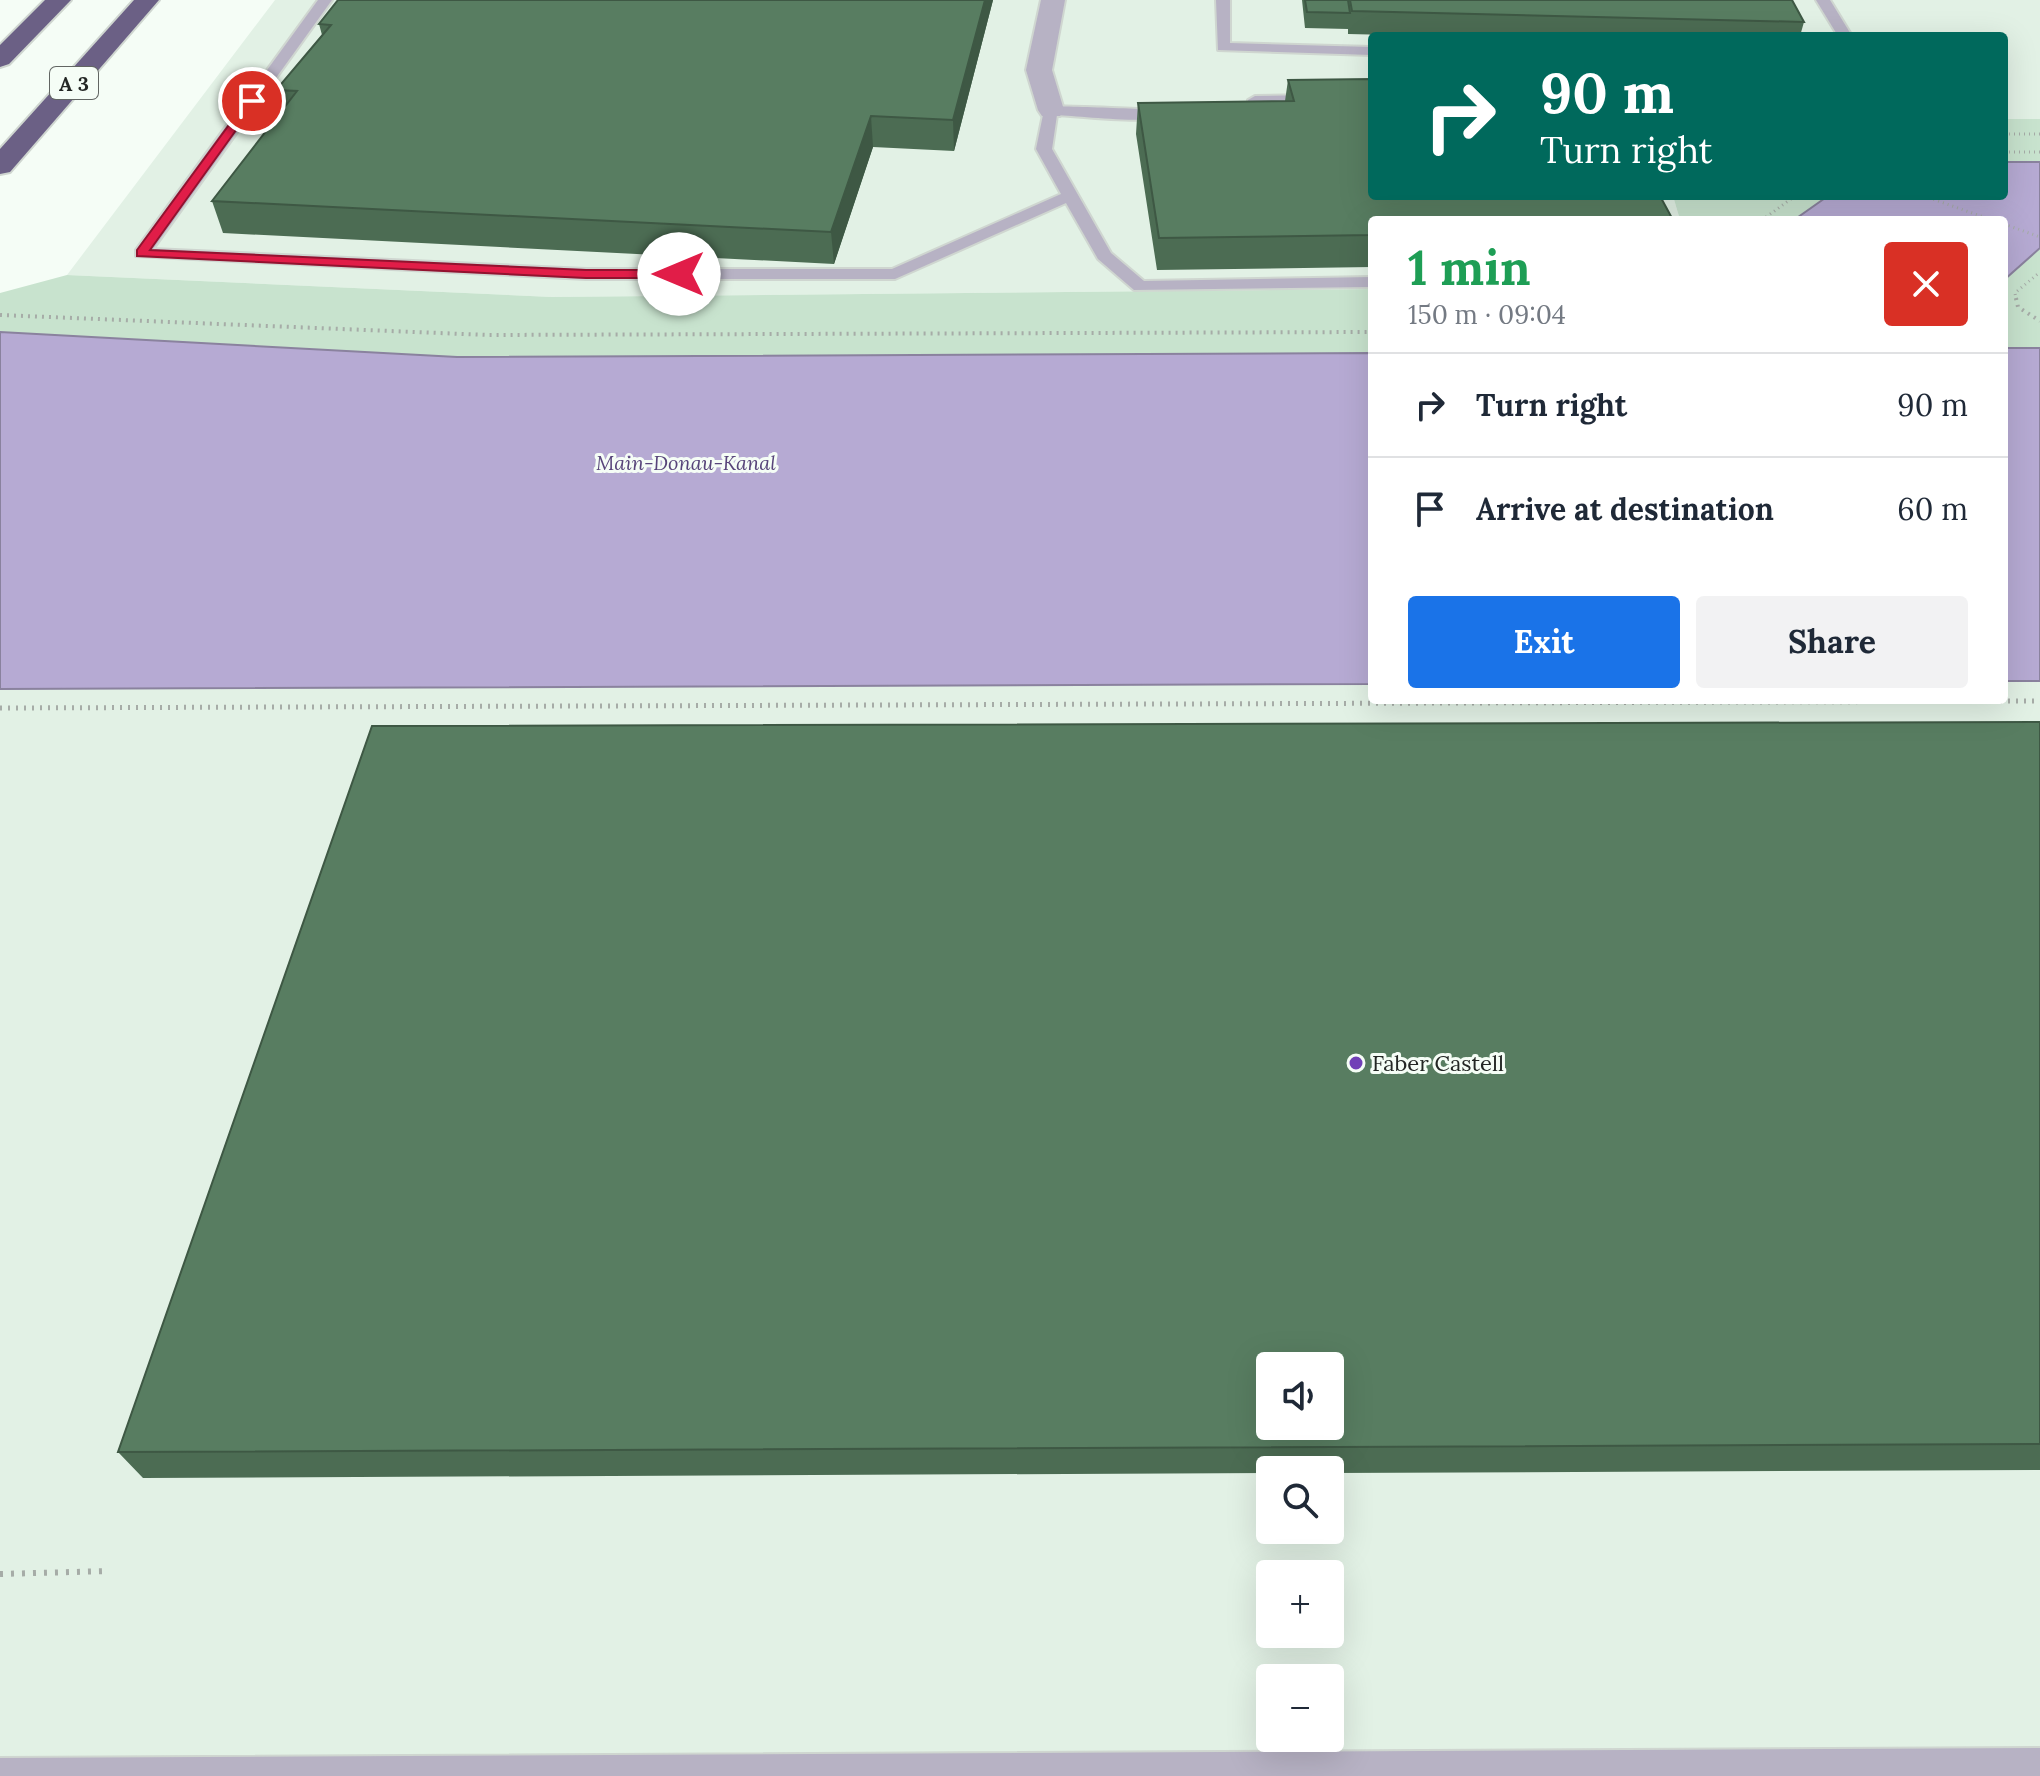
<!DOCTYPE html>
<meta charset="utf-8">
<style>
body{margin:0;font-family:Lora,serif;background:#f2f2f3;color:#1f2937;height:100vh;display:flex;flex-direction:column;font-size:30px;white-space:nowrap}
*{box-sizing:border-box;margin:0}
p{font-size:26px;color:#747a83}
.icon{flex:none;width:44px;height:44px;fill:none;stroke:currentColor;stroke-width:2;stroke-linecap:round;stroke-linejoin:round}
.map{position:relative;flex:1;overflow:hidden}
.details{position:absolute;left:1368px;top:216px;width:640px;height:488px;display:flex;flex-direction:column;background:#fff;border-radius:8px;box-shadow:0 8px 32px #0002}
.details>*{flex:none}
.top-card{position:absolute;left:1368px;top:32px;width:640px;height:168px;border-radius:8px;box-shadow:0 8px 32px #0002;background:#00695c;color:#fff;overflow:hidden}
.buttons{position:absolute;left:1256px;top:1352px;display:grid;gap:16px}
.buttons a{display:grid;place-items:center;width:88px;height:88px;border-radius:8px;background:#fff;box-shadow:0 8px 32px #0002;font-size:40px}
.pin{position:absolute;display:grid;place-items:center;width:68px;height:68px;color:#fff;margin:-34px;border:4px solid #fff;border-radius:50%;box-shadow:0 2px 8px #0007}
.me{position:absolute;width:88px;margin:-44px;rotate:270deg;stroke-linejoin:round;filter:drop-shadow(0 0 6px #0008)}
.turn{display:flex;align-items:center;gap:28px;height:168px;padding:0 40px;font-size:36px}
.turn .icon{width:104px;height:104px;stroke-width:2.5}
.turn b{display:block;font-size:56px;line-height:68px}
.round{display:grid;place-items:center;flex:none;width:84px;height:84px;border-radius:8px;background:#f2f2f3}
.summary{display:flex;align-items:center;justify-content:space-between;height:136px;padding:0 40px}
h1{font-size:48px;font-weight:700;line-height:60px;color:#1e9e55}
.action{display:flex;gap:16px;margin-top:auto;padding:16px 40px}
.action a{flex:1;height:92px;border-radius:8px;background:#1a73e8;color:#fff;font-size:32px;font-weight:700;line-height:92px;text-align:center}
.action a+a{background:#f2f2f3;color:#1f2937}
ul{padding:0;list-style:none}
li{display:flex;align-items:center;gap:24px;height:104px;padding:0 40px;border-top:2px solid #e0e1e3}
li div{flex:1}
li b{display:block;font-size:30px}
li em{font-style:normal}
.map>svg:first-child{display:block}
</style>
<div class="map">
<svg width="2040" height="1776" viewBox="0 0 2040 1776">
<rect width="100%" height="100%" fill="#f5fdf6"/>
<g fill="#e2f1e5" fill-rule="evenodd">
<path d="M275 0H2040V119H2004V36H1372V196H1673L1680 220H1372V289L552 297 67 275Z"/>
<path d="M2004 681H2040V1776H0V689L1372 684V700H2004ZM1270 1366H1330V1426H1270ZM1270 1470H1330V1530H1270ZM1270 1574H1330V1634H1270ZM1270 1678H1330V1738H1270Z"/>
</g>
<g fill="#c8e3ce">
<rect x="2004" y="119" width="36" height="43"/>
<path d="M1673 196H1828L1794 220H1680Z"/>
<path d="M2040 248V348H2004V280Z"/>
<path d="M67 275 552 297 1372 289V353L457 357 0 332V293Z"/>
</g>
<g fill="#b6aad3" stroke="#8a829e" stroke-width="2">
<path d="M2004 162H2040V248L2004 280V220H1794L1828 196H2004Z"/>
<path d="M0 332 457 357 1372 353V684L0 689Z"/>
<rect x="2004" y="348" width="36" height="333"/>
</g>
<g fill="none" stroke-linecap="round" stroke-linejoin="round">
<defs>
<g id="service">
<path d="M318 0H332L153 249 586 269H892L1061 194 1036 149 1044 110 1051 106C1070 107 1170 108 1177 114 1162 126 1080 116 1057 115L1052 149 1111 253 1144 281 1372 277V287L1134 290 1098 259 1066 203 895 279H586L136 256V250Z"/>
<path d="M1216 0H1230V43L1372 47V55L1218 50Z"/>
<path d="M1816 0H1830L1852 36H1838Z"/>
<path d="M1372 94V102L1263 104V116L1239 118 1232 114 1234 111 1250 109 1248 100 1255 96Z"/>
<path d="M2040 1748V1776H0V1758Z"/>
</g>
<path id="minor" d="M1041 0H1065L1052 70 1064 110 1060 116H1042L1038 110 1026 70Z"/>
<g id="motorway">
<path d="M45 0H71L9 64 0 67V45Z"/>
<path d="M134 0H159L10 172 0 174V149Z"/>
</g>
</defs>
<use href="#service" stroke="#cfd6d0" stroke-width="4"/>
<use href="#minor" stroke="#cfd6d0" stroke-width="4"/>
<use href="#motorway" stroke="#cfd6d0" stroke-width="4"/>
<g stroke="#a6aca7" stroke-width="3" stroke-dasharray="1 4" stroke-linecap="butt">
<path d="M2004 134H2040"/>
<path d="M2004 152H2040"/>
<path d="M1924 196 1992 220"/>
<path d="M1762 220 1795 196"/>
<path d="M2004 224 2040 237"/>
<path d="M2016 300 2015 293 2040 272"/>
</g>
<g stroke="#a6aca7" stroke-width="4" stroke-dasharray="2 5" stroke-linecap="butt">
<path d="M2016 298 2018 307 2040 321"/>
<path d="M0 315 488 335 1372 332"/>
</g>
<path stroke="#a6aca7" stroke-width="5" stroke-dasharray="2 6" stroke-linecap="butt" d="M0 708 2040 701"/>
<path stroke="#a6aca7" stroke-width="6" stroke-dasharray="3 8" stroke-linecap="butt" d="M0 1574 109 1571"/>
<use href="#service" fill="#b7b2c4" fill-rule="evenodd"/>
<use href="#minor" fill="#b7b2c4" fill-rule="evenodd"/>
<use href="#motorway" fill="#6b6085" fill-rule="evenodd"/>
</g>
<g fill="#4c6c53">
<path d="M993 0 954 151 873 147 834 264 223 233 212 201 282 110 276 90 322 35 319 24Z"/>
<path d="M1302 0H1792L1804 22 1800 36H1435L1348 34V29L1305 28Z"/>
<path d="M1288 80 1372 220V267L1157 270 1136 134 1138 103 1285 101Z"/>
<path d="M2040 722V1470L1330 1473V1470H1270V1473L143 1478 118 1452Z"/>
</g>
<g fill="#3e5844">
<path d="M985 0H993L954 151 953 120Z"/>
<path d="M871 116 873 147 834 264 831 232Z"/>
</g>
<g fill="#587d61" stroke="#3e5844" stroke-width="2" fill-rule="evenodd">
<path d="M338 0H985L953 120 871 116 831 232 212 201 297 91 276 90 331 25 319 24Z"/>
<path d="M1305 0H1348L1350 13 1307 12Z"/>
<path d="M1350 0H1792L1804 22 1352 11Z"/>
<path d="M1372 79V196H1660L1673 220H1372V235L1159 238 1138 103 1294 101 1288 80Z"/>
<path d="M2040 722V1444L118 1452 372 726ZM1270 1366H1330V1426H1270Z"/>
</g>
<path fill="#e11d48" stroke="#92132f" stroke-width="2" d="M252 98 257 101 150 250 586 270H679L685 274 679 278H586L137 256V250L248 99Z"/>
<circle fill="#7140b7" stroke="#f5fdf6" stroke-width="3" cx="1356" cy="1063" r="8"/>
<g text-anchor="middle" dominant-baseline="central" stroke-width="6" stroke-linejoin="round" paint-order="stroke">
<rect fill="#f5fdf6" stroke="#626663" stroke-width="2" x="50" y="67" width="48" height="32" rx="6"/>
<g font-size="20" font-weight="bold" fill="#232624">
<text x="74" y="83">A 3</text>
</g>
<g font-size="20" font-style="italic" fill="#57447a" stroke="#f5fdf6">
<text x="686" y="462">Main-Donau-Kanal</text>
</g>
<g font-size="22" fill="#232624" stroke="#f5fdf6" text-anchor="start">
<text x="1372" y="1063">Faber Castell</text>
</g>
</g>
</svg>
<div class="buttons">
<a><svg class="icon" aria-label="sound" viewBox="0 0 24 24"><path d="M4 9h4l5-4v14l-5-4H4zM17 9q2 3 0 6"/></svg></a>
<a><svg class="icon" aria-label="search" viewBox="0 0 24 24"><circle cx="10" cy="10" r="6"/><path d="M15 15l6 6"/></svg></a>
<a>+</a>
<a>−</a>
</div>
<div class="pin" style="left:252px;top:101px;background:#d93025"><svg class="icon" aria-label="arrive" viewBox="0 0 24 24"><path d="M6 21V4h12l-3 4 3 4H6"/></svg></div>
<svg class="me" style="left:679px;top:274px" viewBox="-20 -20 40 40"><circle r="19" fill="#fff"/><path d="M0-13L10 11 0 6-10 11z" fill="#e11d48"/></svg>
<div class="top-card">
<div class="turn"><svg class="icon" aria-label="right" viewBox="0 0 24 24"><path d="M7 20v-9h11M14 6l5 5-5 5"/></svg><div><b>90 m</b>Turn right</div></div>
</div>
<section class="details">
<div class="summary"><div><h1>1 min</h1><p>150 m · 09:04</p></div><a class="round" style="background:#d93025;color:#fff"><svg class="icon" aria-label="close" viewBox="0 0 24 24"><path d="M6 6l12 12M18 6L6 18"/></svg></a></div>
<ul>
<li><svg class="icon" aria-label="right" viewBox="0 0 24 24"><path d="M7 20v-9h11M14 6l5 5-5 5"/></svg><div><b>Turn right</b></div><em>90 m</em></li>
<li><svg class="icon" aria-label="arrive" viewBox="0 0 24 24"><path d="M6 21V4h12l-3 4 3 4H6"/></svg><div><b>Arrive at destination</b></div><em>60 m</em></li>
</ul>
<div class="action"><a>Exit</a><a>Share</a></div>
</section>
</div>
